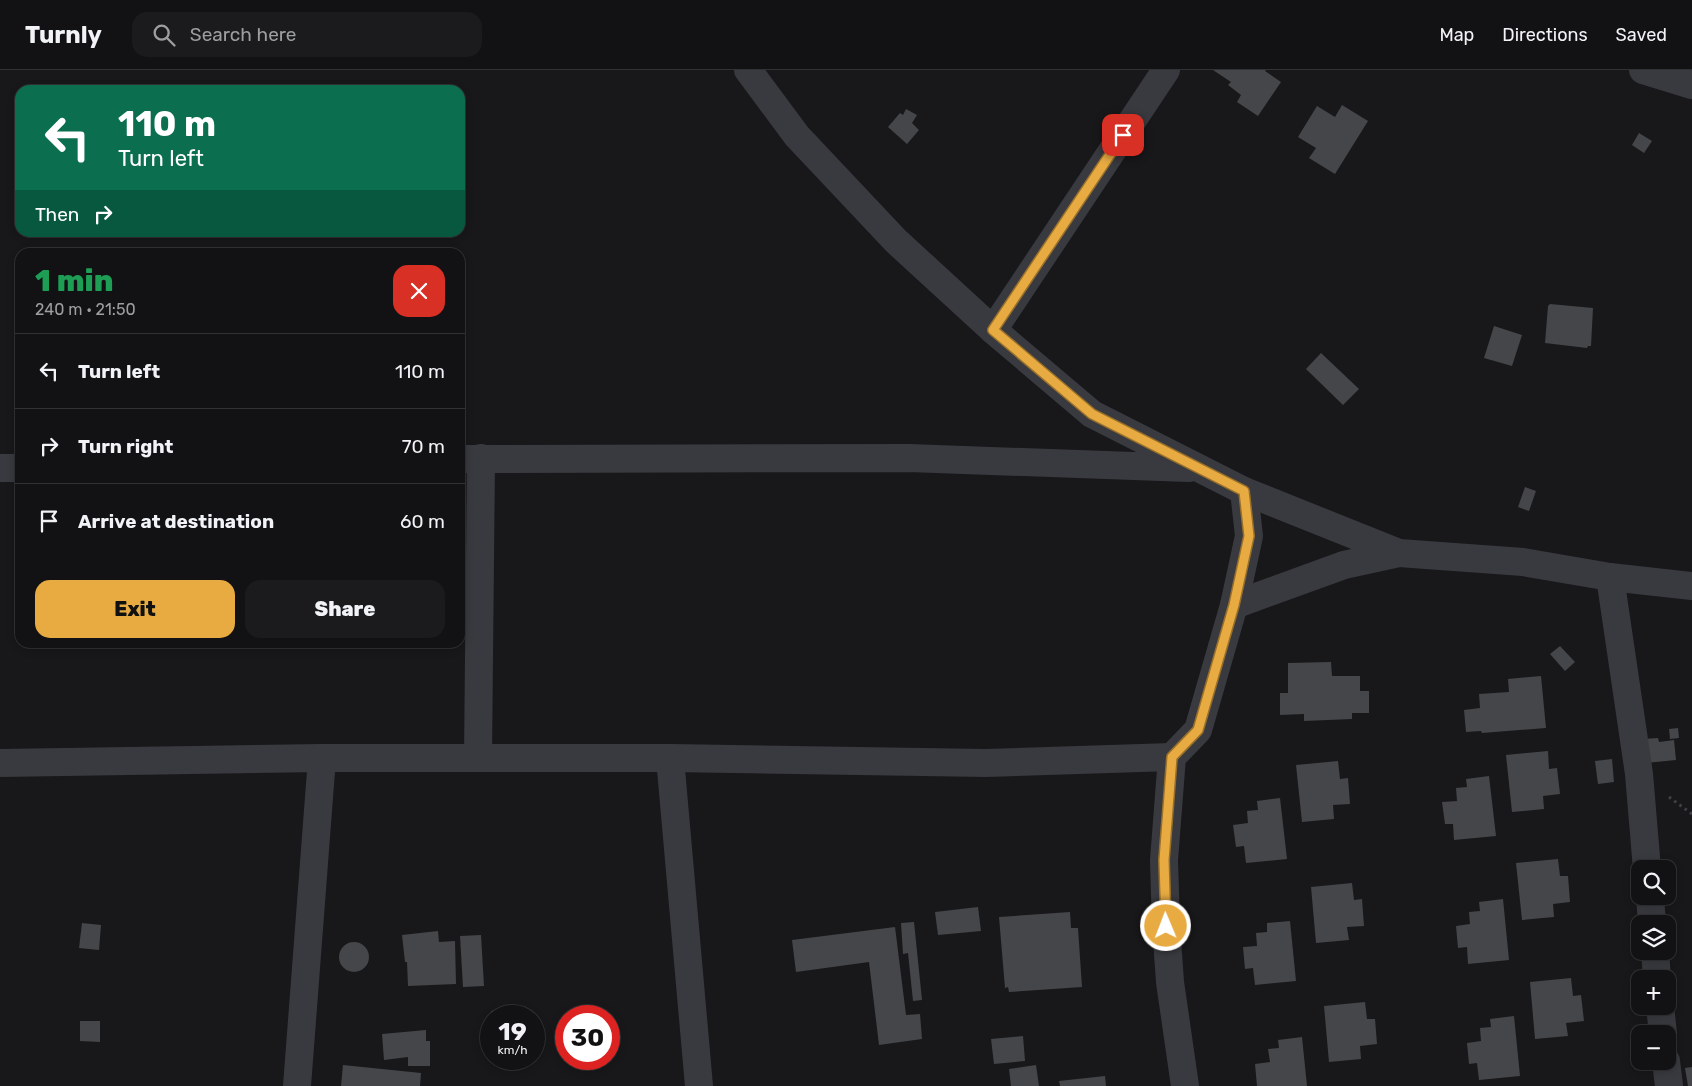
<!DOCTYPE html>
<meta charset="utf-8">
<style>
body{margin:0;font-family:Rubik,sans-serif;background:#1b1b1d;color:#f1f3f6;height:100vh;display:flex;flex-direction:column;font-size:19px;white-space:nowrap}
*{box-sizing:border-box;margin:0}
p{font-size:16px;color:#9c9ea0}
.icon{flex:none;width:28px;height:28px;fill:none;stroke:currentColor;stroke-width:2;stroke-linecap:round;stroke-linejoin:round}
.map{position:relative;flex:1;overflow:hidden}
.details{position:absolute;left:15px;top:178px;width:450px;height:400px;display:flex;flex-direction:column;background:#121214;border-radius:15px;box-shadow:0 2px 8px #0003,0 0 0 1px #313234}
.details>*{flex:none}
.guide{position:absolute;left:15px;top:15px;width:450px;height:152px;border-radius:15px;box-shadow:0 2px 8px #0003,0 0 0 1px #313234;background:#0b6e4f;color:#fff;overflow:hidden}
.tools{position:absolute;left:1631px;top:790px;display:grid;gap:10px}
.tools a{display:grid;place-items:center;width:45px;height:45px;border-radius:10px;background:#121214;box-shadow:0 2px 8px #0003,0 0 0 1px #313234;font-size:25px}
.speed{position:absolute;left:480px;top:935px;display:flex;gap:10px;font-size:25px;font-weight:700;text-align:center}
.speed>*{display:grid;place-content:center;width:65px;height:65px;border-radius:50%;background:#121214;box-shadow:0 2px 8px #0003,0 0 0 1px #313234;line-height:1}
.speed small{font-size:12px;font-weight:400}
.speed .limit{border:8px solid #d22;background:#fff;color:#111}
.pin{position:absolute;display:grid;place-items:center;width:42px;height:42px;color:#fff;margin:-21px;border-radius:10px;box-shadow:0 2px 8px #0006}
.me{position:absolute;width:55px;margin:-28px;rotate:359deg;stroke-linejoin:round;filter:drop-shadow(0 0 4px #0008)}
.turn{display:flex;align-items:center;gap:18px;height:105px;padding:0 20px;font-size:22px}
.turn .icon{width:65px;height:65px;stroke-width:2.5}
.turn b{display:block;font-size:35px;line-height:42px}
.then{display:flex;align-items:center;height:48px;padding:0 20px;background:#0003;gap:10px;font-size:19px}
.round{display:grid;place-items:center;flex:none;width:52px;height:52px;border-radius:15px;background:#1b1b1d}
.head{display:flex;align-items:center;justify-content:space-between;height:85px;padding:0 20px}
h1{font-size:30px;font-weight:800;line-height:38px;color:#1e9e55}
.action{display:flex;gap:10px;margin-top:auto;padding:10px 20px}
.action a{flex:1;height:58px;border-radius:15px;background:#e8ab42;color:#111;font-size:20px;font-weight:800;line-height:58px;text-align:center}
.action a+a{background:#1b1b1d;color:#f1f3f6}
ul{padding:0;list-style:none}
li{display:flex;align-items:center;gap:15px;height:75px;padding:0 20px;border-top:1px solid #313234}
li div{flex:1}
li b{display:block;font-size:19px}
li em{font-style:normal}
header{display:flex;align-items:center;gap:30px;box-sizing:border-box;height:70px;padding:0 25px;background:#121214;border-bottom:1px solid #313234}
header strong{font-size:24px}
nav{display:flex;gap:28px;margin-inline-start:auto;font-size:18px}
.search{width:350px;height:45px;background:#1b1b1d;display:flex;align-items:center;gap:12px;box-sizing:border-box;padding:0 18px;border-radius:15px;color:#9c9ea0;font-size:19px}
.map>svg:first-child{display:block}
</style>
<header>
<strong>Turnly</strong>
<div class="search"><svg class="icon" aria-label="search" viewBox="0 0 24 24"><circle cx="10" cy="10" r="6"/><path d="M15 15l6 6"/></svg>Search here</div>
<nav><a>Map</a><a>Directions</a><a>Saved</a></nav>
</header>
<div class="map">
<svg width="1692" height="1016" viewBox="0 0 1692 1016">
<rect width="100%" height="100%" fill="#18181a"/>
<g fill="#45464a">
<path d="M1213 0H1266L1265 1 1281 12 1258 46 1237 32 1241 25 1228 15 1231 12Z"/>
<path d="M1342 35 1368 51 1335 104 1309 88 1316 78 1298 67 1317 36 1335 47Z"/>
<path d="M906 39 917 45 912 53 919 60 907 74 888 57 900 43 903 45Z"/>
<path d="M1639 63 1652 71 1644 83 1632 75Z"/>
<path d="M1550 234 1593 238 1591 276H1588L1587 278 1545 273 1548 236Z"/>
<path d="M1494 256 1522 265 1512 296 1484 288Z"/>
<path d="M1321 283 1359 319 1343 335 1306 299Z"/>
<path d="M1525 417 1536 421 1529 441 1518 437Z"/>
<path d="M1560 576 1575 592 1565 601 1550 584Z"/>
<path d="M1331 592 1332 606H1360V621H1369V643H1352V649L1304 651V644L1280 645V623H1288V593Z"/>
<path d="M1541 606 1546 658 1482 663 1481 661 1466 662 1464 640 1480 638 1479 624 1509 622 1508 609Z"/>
<path d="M1678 658 1679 668 1670 669 1669 659Z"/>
<path d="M1658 668 1659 672 1674 670 1676 690 1646 693 1643 669Z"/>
<path d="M1548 681 1549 699 1557 698 1560 724 1543 726 1544 739 1512 742 1506 685Z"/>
<path d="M1612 689 1614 712 1598 714 1595 691Z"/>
<path d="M1338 691 1340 709 1348 708 1350 734 1333 735 1334 749 1302 752 1296 695Z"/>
<path d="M1489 706 1496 766 1454 770 1453 754H1445L1442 732 1457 731 1456 718 1467 717 1466 709Z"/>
<path d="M1280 728 1287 789 1246 793 1244 776 1236 777 1233 755 1248 753 1247 741 1258 740 1257 731Z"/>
<path d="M1558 789 1560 806H1568L1570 832 1553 834 1554 847 1522 850 1516 793Z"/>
<path d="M1352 813 1354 830 1362 829 1364 856 1347 857 1349 870 1316 873 1311 817Z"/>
<path d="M1503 829 1509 890 1468 894 1467 877 1458 878 1456 856 1470 854 1469 842 1480 841 1479 832Z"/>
<path d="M978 837 981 861 938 865 935 842Z"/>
<path d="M1070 842 1071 858H1078L1082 917 1009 922 1008 917 1005 918 999 847Z"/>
<path d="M1290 851 1296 911 1255 915 1253 898 1245 899 1243 877 1257 876 1256 863 1267 862V853Z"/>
<path d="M914 852 922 930 913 931 908 883 903 884 901 853Z"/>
<path d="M82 853 101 855 99 880 79 878Z"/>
<path d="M895 857 906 945 920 944 922 969 879 975 869 892 796 902 792 870Z"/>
<path d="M438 861 439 872 455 871 456 914 408 916 407 892H405L402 865Z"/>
<path d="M481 865 484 916 463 917 460 866Z"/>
<circle cx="354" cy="887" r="15"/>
<path d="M1571 908 1573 926 1581 925 1584 951 1566 953 1568 966 1535 969 1530 912Z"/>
<path d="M1365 932 1367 949H1375L1377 974 1360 976 1361 989 1329 992 1324 936Z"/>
<rect x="491" y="941" width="26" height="5"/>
<path d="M1514 946 1520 1006 1479 1010 1477 993 1469 994 1467 973 1481 971 1480 958 1491 957 1490 949Z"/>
<path d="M80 951H100V972L80 971Z"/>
<path d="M426 960V971H430V996H408V987L384 990 382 964Z"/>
<path d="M1023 966 1025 991 994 994 991 969Z"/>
<path d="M1302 967 1307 1016H1257L1255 994 1270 992 1268 979 1279 978 1278 970Z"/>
<path d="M343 995 421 1003 420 1016H341Z"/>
<path d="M1036 995 1039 1016H1011L1009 999Z"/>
<path d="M1692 997V1016H1688L1685 998Z"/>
<path d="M1105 1006 1106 1016H1060L1059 1011Z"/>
</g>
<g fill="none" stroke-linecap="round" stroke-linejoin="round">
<path stroke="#3f4146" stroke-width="3" stroke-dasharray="2.5 4" stroke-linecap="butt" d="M1669 727 1692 744"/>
<g stroke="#393a3f" stroke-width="28">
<path d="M748 0 797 66 896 171 993 260 1092 344 1244 421 1399 483 1523 492 1610 507 1692 516"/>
<path d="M1643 0 1692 15"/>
<path d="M993 260 1166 0"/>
<path d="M460 389 909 388 1189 398"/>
<path d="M0 398H20"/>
<path d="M1610 507 1639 704 1647 799"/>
<path d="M1234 535 1344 495 1399 483"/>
<path d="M478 688 481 388"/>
<path d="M670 688 699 1016"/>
<path d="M0 693 322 688H670L986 693 1172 687"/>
<path d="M1650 826 1652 854"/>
<path d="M1655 881 1657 909"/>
<path d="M1660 936 1663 964"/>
<path d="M1666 991 1669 1016"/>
<path d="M297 1016 322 688"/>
<path d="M1185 1016 1170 912 1166 856 1164 790 1172 687 1198 660 1234 535 1249 466 1244 421"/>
</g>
</g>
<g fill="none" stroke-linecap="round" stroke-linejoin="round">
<defs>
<path id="route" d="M1123 65 993 260 1092 344 1244 421 1249 466 1234 535 1198 660 1172 687 1164 790 1166 856"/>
</defs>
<use href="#route" stroke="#976f2b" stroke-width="12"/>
<use href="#route" stroke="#e8ab42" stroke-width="9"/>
</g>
</svg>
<div class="tools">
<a><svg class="icon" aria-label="search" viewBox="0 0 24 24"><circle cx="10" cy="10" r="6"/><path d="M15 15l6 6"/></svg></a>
<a><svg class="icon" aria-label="layers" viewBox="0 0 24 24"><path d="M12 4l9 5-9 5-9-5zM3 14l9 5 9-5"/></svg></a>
<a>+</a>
<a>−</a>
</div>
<div class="speed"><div>19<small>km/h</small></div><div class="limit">30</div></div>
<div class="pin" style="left:1123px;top:65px;background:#d93025"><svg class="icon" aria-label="arrive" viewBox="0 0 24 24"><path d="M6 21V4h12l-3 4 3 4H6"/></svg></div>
<svg class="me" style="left:1166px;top:856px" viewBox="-20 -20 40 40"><circle r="17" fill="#e8ab42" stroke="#fff" stroke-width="3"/><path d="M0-11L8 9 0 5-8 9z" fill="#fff"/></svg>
<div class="guide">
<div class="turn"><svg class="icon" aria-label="left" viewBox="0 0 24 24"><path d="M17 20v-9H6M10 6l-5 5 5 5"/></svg><div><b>110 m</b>Turn left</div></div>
<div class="then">Then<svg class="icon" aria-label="right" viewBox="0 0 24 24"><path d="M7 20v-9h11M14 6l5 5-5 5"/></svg></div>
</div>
<section class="details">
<div class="head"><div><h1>1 min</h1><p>240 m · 21:50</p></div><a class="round" style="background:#d93025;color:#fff"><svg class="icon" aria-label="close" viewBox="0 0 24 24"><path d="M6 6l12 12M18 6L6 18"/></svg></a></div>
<ul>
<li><svg class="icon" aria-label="left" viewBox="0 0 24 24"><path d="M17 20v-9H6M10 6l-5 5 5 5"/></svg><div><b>Turn left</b></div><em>110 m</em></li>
<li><svg class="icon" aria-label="right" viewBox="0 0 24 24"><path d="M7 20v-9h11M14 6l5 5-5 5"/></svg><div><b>Turn right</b></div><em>70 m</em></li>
<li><svg class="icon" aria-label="arrive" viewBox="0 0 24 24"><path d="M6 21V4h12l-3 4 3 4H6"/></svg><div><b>Arrive at destination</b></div><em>60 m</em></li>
</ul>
<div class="action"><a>Exit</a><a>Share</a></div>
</section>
</div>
